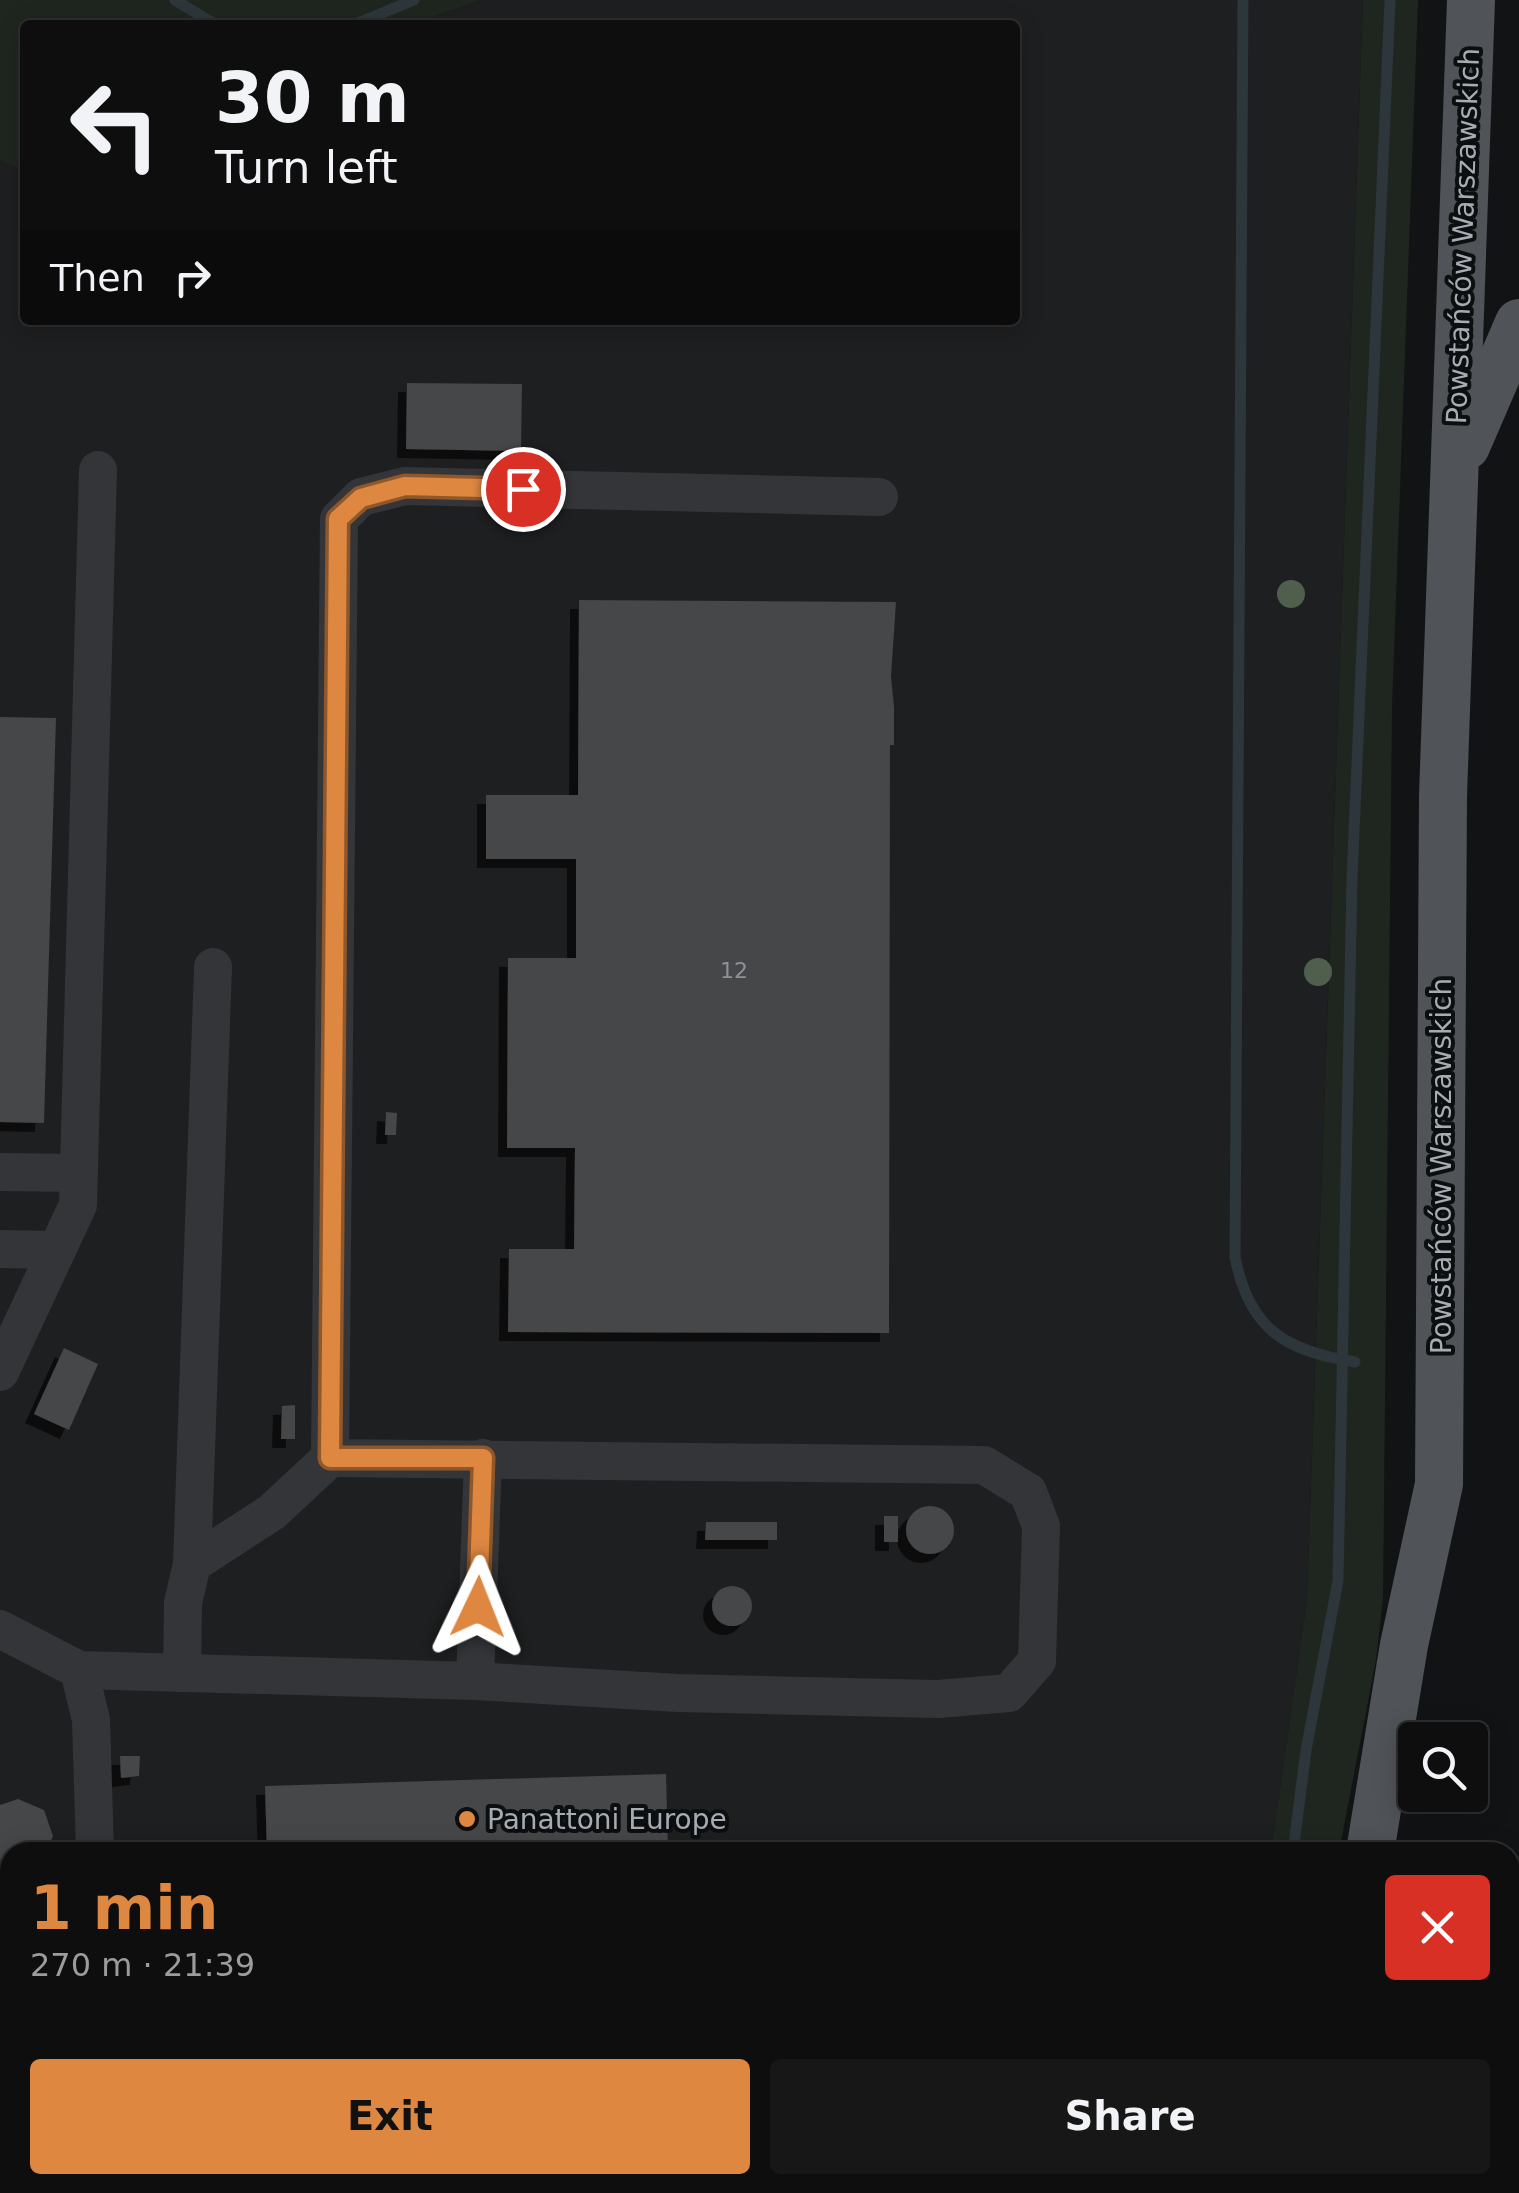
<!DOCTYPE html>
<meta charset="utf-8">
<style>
body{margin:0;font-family:"DejaVu Sans",sans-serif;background:#171718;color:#f1f3f6;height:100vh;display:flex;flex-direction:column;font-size:38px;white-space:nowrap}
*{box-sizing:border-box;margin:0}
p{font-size:32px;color:#9b9c9e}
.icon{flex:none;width:55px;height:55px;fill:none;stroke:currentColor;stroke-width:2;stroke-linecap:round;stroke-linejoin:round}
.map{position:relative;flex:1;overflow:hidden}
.details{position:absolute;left:0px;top:1842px;width:1520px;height:352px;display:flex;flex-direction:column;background:#0e0e0f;border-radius:30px 30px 0 0;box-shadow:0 5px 25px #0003,0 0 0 2px #2e2e2f}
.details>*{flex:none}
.hud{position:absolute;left:20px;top:20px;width:1000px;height:305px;border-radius:10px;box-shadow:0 5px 25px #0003,0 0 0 2px #2e2e2f;background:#0e0e0f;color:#f1f3f6;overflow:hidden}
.buttons{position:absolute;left:1398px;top:1722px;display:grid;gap:20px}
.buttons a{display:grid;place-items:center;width:90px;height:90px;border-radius:10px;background:#0e0e0f;box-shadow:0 5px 25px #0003,0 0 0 2px #2e2e2f;font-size:50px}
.pin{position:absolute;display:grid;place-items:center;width:85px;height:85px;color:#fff;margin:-42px;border:5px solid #fff;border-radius:50%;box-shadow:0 2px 10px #0007}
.me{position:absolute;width:110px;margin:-55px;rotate:2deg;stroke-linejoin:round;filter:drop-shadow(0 0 8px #0008)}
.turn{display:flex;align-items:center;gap:35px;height:210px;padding:0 30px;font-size:45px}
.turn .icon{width:130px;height:130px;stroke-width:2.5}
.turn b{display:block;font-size:70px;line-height:85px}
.then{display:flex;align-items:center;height:95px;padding:0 30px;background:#0003;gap:20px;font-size:38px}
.round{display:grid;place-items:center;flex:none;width:105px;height:105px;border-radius:10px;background:#171718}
.head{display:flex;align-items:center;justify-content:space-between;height:170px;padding:0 30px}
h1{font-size:60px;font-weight:700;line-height:75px;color:#dd8741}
.button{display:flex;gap:20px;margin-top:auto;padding:20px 30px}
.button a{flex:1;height:115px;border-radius:10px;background:#dd8741;color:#111;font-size:40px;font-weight:700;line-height:115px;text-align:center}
.button a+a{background:#171718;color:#f1f3f6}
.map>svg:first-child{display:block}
</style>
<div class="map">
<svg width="1519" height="2193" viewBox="0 0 1519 2193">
<defs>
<filter id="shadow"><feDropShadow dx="-9" dy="9" stdDeviation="0" flood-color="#0009"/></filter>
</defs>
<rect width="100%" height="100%" fill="#121314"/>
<path fill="#1e1f20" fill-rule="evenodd" d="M0 0H1363L1307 1599 1271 1852H10V2185H1279L1280 2193H0ZM25 25H1015V320H25Z"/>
<g fill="#1f261f">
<path d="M0 0H480L408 25H25V171L0 160Z"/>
<path d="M1363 0H1418L1392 707 1383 1598 1376 1660 1339 1852H1271L1307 1599Z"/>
</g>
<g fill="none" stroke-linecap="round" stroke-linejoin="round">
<g stroke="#2d373b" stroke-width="11">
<path d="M175 0 216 25"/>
<path d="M1243 0 1235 1257C1249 1329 1285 1351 1355 1362"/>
<path d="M353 25 414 0"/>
<path d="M1293 1852 1306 1750 1338 1581 1352 879 1390 0"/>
<path d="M1298 2185 1299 2193"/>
</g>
</g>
<g fill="#444649" filter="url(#shadow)">
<path d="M407 383 522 384 521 451 406 449Z"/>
<path d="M579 600 896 602 891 676 894 707V745H890L889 1333 508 1332 509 1249H574L575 1148H507L508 958H576V859H486V795H578Z"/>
<path d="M0 717 56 718 44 1123 0 1122Z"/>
<path d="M386 1112 397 1113 396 1135H385Z"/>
<path d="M64 1348 98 1364 69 1430 34 1414Z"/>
<path d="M295 1405V1439H281L282 1406Z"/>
<circle cx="930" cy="1530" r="24"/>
<rect x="884" y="1516" width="14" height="26"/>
<path d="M706 1522H777V1540H705Z"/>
<circle cx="732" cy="1606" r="20"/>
<path d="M120 1756H140L139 1776 121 1778Z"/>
<path d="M666 1774 668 1852H267L265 1786Z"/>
<path d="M18 1799 44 1810 53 1836 46 1852H10V1869L0 1866V1805Z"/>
<path d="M276 2185H678V2193H277Z"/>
</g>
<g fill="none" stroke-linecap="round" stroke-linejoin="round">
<g stroke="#343538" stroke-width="38">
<path d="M0 1172 79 1173"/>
<path d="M0 1249 57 1250"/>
<path d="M0 1372 78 1205 98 470"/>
<path d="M192 1564 213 967"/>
<path d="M0 1629 79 1670 475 1681 678 1693 938 1699 1009 1693 1037 1661 1041 1526 1028 1492 984 1465 330 1458 339 519 361 497 405 486 879 497"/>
<path d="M79 1670 91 1720 95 1852"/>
<path d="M182 1673 183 1603 192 1564 272 1512 330 1458"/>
<path d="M475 1681 483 1458"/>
<path d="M105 2185V2193"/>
</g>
<g stroke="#505357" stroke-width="48">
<path d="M1466 446 1519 323"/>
<path d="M1370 1852 1404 1645 1439 1484 1443 796 1471 0"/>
<path d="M1362 2185 1363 2193"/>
</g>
</g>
<g fill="#505e4e">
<circle cx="1291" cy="594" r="14"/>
<circle cx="1318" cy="972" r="14"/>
</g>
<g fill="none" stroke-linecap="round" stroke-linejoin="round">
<defs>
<path id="route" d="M478 1607 483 1458H330L338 519 361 498 405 486 523 489"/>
</defs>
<use href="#route" stroke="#90582a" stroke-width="25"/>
<use href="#route" stroke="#dd8741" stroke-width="18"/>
</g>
<circle fill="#dd8741" stroke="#0d0e0f" stroke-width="4" cx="467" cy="1819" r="10"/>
<g text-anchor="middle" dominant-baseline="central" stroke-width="8" stroke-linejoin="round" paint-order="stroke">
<g font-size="22" fill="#8d9298">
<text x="734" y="970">12</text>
</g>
<g font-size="28" fill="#a5acb3" stroke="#0d0e0f">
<text transform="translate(1463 236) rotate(-88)">Powstańców Warszawskich</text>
<text transform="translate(1441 1166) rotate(-90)">Powstańców Warszawskich</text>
</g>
<g font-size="28" fill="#a5acb3" stroke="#0d0e0f" text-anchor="start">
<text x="487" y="1819">Panattoni Europe</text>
</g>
</g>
</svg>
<div class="buttons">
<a><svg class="icon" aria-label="search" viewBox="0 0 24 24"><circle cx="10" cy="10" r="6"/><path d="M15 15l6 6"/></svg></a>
</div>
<div class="pin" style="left:523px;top:489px;background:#d93025"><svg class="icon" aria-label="arrive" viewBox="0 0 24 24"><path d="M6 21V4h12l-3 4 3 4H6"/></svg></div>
<svg class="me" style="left:478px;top:1607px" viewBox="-20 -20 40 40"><path d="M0-17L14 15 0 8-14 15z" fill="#dd8741" stroke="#fff" stroke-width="4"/></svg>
<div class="hud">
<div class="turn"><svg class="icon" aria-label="left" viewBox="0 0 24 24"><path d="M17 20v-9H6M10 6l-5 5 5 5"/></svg><div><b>30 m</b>Turn left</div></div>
<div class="then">Then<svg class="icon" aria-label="right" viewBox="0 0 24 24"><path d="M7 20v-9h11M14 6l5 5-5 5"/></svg></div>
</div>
<section class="details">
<div class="head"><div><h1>1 min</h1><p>270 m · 21:39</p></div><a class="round" style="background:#d93025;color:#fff"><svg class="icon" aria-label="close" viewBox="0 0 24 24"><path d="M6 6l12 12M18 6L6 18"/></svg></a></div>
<div class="button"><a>Exit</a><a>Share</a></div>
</section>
</div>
